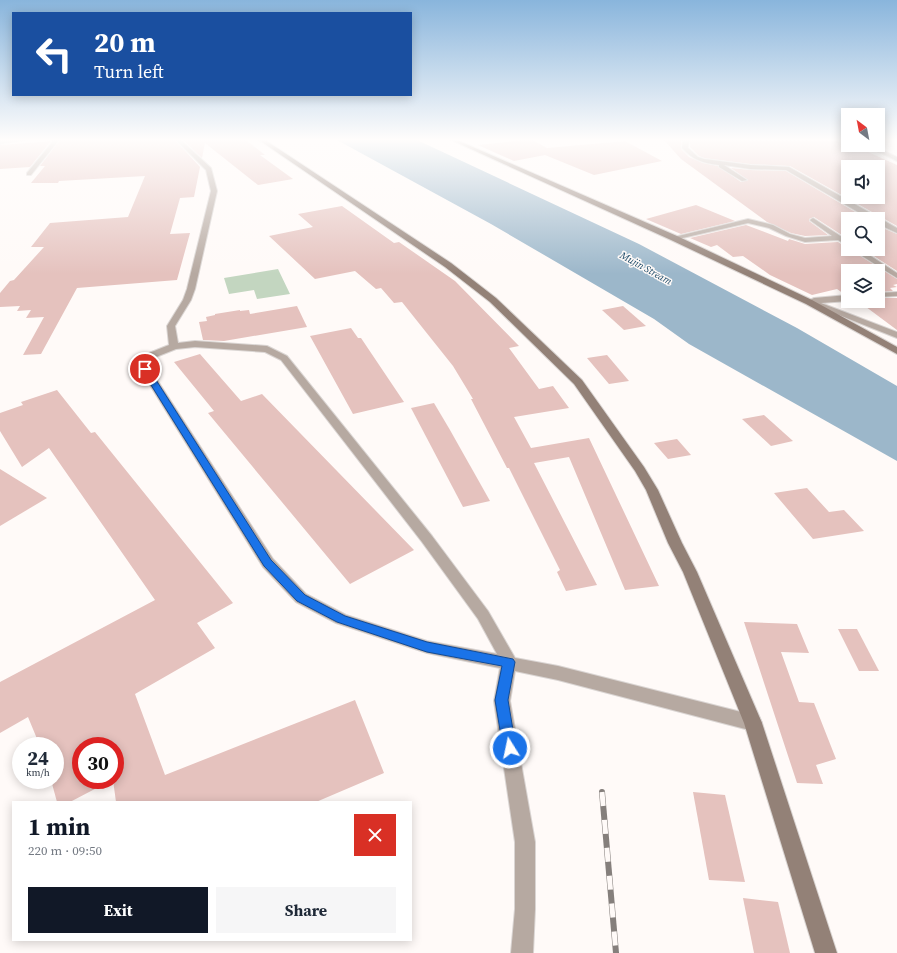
<!DOCTYPE html>
<meta charset="utf-8">
<style>
body{margin:0;font-family:"Source Serif 4",serif;background:#f6f6f7;color:#1f2937;height:100vh;display:flex;flex-direction:column;font-size:15px;white-space:nowrap}
*{box-sizing:border-box;margin:0}
p{font-size:13px;color:#747a83}
.icon{flex:none;width:22px;height:22px;fill:none;stroke:currentColor;stroke-width:2;stroke-linecap:round;stroke-linejoin:round}
.map{position:relative;flex:1;overflow:hidden}
.side{position:absolute;left:12px;top:801px;width:400px;height:140px;display:flex;flex-direction:column;background:#fff;border-radius:0px;box-shadow:0 2px 10px #0003}
.side>*{flex:none}
.banner{position:absolute;left:12px;top:12px;width:400px;height:84px;border-radius:0px;box-shadow:0 2px 10px #0003;background:#1a4fa0;color:#fff;overflow:hidden}
.needle{width:26px;rotate:328deg}
.tools{position:absolute;left:841px;top:108px;display:grid;gap:8px}
.tools a{display:grid;place-items:center;width:44px;height:44px;border-radius:0px;background:#fff;box-shadow:0 2px 10px #0003;font-size:20px}
.speed{position:absolute;left:12px;top:737px;display:flex;gap:8px;font-size:20px;font-weight:700;text-align:center}
.speed>*{display:grid;place-content:center;width:52px;height:52px;border-radius:50%;background:#fff;box-shadow:0 2px 10px #0003;line-height:1}
.speed small{font-size:10px;font-weight:400}
.speed .limit{border:6px solid #d22;background:#fff;color:#111}
.pin{position:absolute;display:grid;place-items:center;width:34px;height:34px;color:#fff;margin:-17px;border:2px solid #fff;border-radius:50%;box-shadow:0 1px 4px #0007}
.me{position:absolute;width:44px;margin:-22px;rotate:350deg;stroke-linejoin:round;filter:drop-shadow(0 0 3px #0008)}
.turn{display:flex;align-items:center;gap:14px;height:84px;padding:0 16px;font-size:18px}
.turn .icon{width:52px;height:52px;stroke-width:2.5}
.turn b{display:block;font-size:28px;line-height:34px}
.round{display:grid;place-items:center;flex:none;width:42px;height:42px;border-radius:0px;background:#f6f6f7}
.overview{display:flex;align-items:center;justify-content:space-between;height:68px;padding:0 16px}
h1{font-size:24px;font-weight:700;line-height:30px;color:#111827}
.cta{display:flex;gap:8px;margin-top:auto;padding:8px 16px}
.cta a{flex:1;height:46px;border-radius:0px;background:#111827;color:#fff;font-size:16px;font-weight:700;line-height:46px;text-align:center}
.cta a+a{background:#f6f6f7;color:#1f2937}
.map>svg:first-child{display:block}
</style>
<div class="map">
<svg width="897" height="953" viewBox="0 0 897 953">
<rect width="100%" height="100%" fill="#fffaf8"/>
<path fill="#c3d6c0" d="M278 269 290 294 257 299 254 290 229 294 224 278Z"/>
<path fill="#9cb7ca" d="M337 140H417L639 244 797 328 897 386V461L689 344 654 319 491 224Z"/>
<g fill="#e5c2be" fill-rule="evenodd">
<path d="M60 140H175L200 167 194 197 180 198 170 234 190 233 177 280 77 288 41 354 23 355 44 317 26 318 31 310 17 311 20 306 0 307V293L10 281 14 280 44 247H31L50 223 128 217 145 176 59 181 58 183H31L45 166H40Z"/>
<path d="M183 140H246L265 155H260L293 179 258 185 205 143 202 158Z"/>
<path d="M523 140H533L547 148 625 141 662 161 594 175 545 155 514 161 478 145Z"/>
<path d="M664 140H681V149L689 157 703 163 718 166 741 182 748 180 731 168 750 170 786 171 867 219H848V239L814 217 809 219V221L828 235 805 236 791 233 767 222 681 159Z"/>
<path d="M690 140 838 141 845 147H857L897 165V226L790 166 750 164 704 158 699 156 690 147ZM848 167H878V197H848Z"/>
<path d="M51 141 30 167 0 169V145Z"/>
<path d="M696 205 735 221 681 234 646 219Z"/>
<path d="M342 206 394 243 399 242 455 281 519 346 509 348 539 389 553 386 569 408 514 417 531 448 589 438 659 586 625 590 569 457 534 463 597 585 566 591 557 572 560 570 509 468H507L471 399H473L453 366 402 302 394 303 381 288 376 289 355 271 315 279 269 236 313 227 298 214Z"/>
<path d="M746 225 788 241 789 239 805 244 838 242 897 279V284L893 285 897 287 890 288 893 291 878 292V271H848V294H844L837 289 812 295 770 275 743 256 733 257 717 245 711 247 690 238Z"/>
<path d="M878 226 897 234V271L863 249H878Z"/>
<path d="M878 298H897V330L858 301H878Z"/>
<path d="M297 306 307 327 224 341 203 340 199 322 207 321 206 317 215 315V314L240 310V311L249 310 250 314Z"/>
<path d="M623 306 646 326 624 330 602 310Z"/>
<path d="M351 328 358 338H361L404 402 353 414 310 336Z"/>
<path d="M200 354 241 401 262 394 414 550 350 584 208 413 214 411 174 362Z"/>
<path d="M607 355 629 381 609 384 587 358Z"/>
<path d="M57 390 91 433 95 432 233 603 197 623 215 648 135 694 165 775 355 700 384 773 316 802H116L113 780H115V746H81V780H112L70 802H57L51 780H55V746H40L28 717 0 733V682L155 600 49 448 22 467 0 431V413L23 405 21 402Z"/>
<path d="M434 403 450 430 490 501 463 507 411 408Z"/>
<path d="M764 415 793 441 771 446 742 419Z"/>
<path d="M677 439 691 455 668 459 654 443Z"/>
<path d="M0 469 47 498 0 526Z"/>
<path d="M807 488 829 512 844 510 864 531 813 539 774 493Z"/>
<path d="M744 622 797 624 809 653 781 652 799 702 814 703 836 759 816 765 823 784 797 783Z"/>
<path d="M838 629H857L879 671H859Z"/>
<path d="M693 792 725 795 745 882 709 880Z"/>
<path d="M743 898 778 902 790 953H754Z"/>
</g>
<g fill="none" stroke-linecap="round" stroke-linejoin="round">
<defs>
<g id="street">
<path d="M0 140H25L0 144Z"/>
<path d="M54 140H59L31 175H27V173Z"/>
<path d="M176 140H181L211 168 217 191 195 289 191 300 175 326 178 343 195 341 267 346 287 356 432 536 488 611 515 658 558 666 753 715 759 717 762 723 759 729 753 731 558 680 515 671 510 701 535 842V909L533 953H511L515 909V842L494 701 500 668 427 653 336 623 296 602 263 567 140 369 149 353 169 345 167 326 183 300 187 289 211 191 206 170ZM195 347 265 352 281 360 422 542 478 619 497 654 427 641 346 615 306 594 273 559 150 369 156 357 176 349Z"/>
<path d="M683 140H689L688 148 698 157 704 159 750 165 789 167 897 228V233L878 224V219H870L786 170 750 169 724 165 747 180 742 181 719 167V165C703 163 693 160 682 148Z"/>
<path d="M865 145H872L897 157V161Z"/>
<path d="M813 218 848 241V246L838 240 805 242 786 236 769 228 748 223 674 240 670 238 748 219 773 225 790 234 805 238 832 236 811 221 810 220Z"/>
<path d="M851 249H860L897 273V278Z"/>
<path d="M897 292V296L878 297V293Z"/>
<path d="M848 295V301L821 303 897 332V338L806 302 814 298Z"/>
</g>
<g id="secondary">
<path d="M259 140H265L451 263 496 298 582 380 644 467 658 490 682 543 697 572 762 723 837 953H815L744 723 683 572 668 543 646 490 635 471 574 384 490 302 445 267Z"/>
<path d="M451 140H457L677 236 812 300 897 347V354L806 304 671 240Z"/>
</g>
</defs>
<use href="#street" stroke="#dad5d3" stroke-width="2"/>
<use href="#secondary" stroke="#dad5d3" stroke-width="2"/>
<use href="#street" fill="#b6a9a1" fill-rule="evenodd"/>
<use href="#secondary" fill="#938177" fill-rule="evenodd"/>
<defs>
<path id="rail" d="M602 792 616 953"/>
</defs>
<use href="#rail" stroke="#857f7c" stroke-width="6"/>
<use href="#rail" stroke="#fffaf8" stroke-width="5" stroke-dasharray="14" stroke-linecap="butt"/>
</g>
<linearGradient id="sky" x2="0" y2="1"><stop stop-color="#89b5dc"/><stop offset="0.51" stop-color="#fffdfc"/><stop offset="1" stop-color="#fffdfc" stop-opacity="0"/></linearGradient>
<rect width="897" height="274" fill="url(#sky)"/>
<path fill="#1a73e8" stroke="#114b97" d="M142 367 149 369 271 560 305 595 345 616 427 642 513 659 515 662 508 700 516 748 514 752 510 754 505 752 503 748 495 700 502 666 427 652 337 622 297 601 264 566 141 369Z"/>
<g text-anchor="middle" dominant-baseline="central" stroke-width="3" stroke-linejoin="round" paint-order="stroke">
<g font-size="10" font-style="italic" fill="#204d6a" stroke="#fffaf8">
<text transform="translate(646 268) rotate(29)">Mujin Stream</text>
</g>
</g>
</svg>
<div class="tools">
<a><svg class="needle" viewBox="-14 -14 28 28"><path d="M0-13l5 13h-10z" fill="#e53935"/><path d="M0 13l5-13h-10z" fill="#747a83"/></svg></a>
<a><svg class="icon" aria-label="sound" viewBox="0 0 24 24"><path d="M4 9h4l5-4v14l-5-4H4zM17 9q2 3 0 6"/></svg></a>
<a><svg class="icon" aria-label="search" viewBox="0 0 24 24"><circle cx="10" cy="10" r="6"/><path d="M15 15l6 6"/></svg></a>
<a><svg class="icon" aria-label="layers" viewBox="0 0 24 24"><path d="M12 4l9 5-9 5-9-5zM3 14l9 5 9-5"/></svg></a>
</div>
<div class="speed"><div>24<small>km/h</small></div><div class="limit">30</div></div>
<div class="pin" style="left:145px;top:369px;background:#d93025"><svg class="icon" aria-label="arrive" viewBox="0 0 24 24"><path d="M6 21V4h12l-3 4 3 4H6"/></svg></div>
<svg class="me" style="left:510px;top:748px" viewBox="-20 -20 40 40"><circle r="17" fill="#1a73e8" stroke="#fff" stroke-width="3"/><path d="M0-11L8 9 0 5-8 9z" fill="#fff"/></svg>
<div class="banner">
<div class="turn"><svg class="icon" aria-label="left" viewBox="0 0 24 24"><path d="M17 20v-9H6M10 6l-5 5 5 5"/></svg><div><b>20 m</b>Turn left</div></div>
</div>
<section class="side">
<div class="overview"><div><h1>1 min</h1><p>220 m · 09:50</p></div><a class="round" style="background:#d93025;color:#fff"><svg class="icon" aria-label="close" viewBox="0 0 24 24"><path d="M6 6l12 12M18 6L6 18"/></svg></a></div>
<div class="cta"><a>Exit</a><a>Share</a></div>
</section>
</div>
